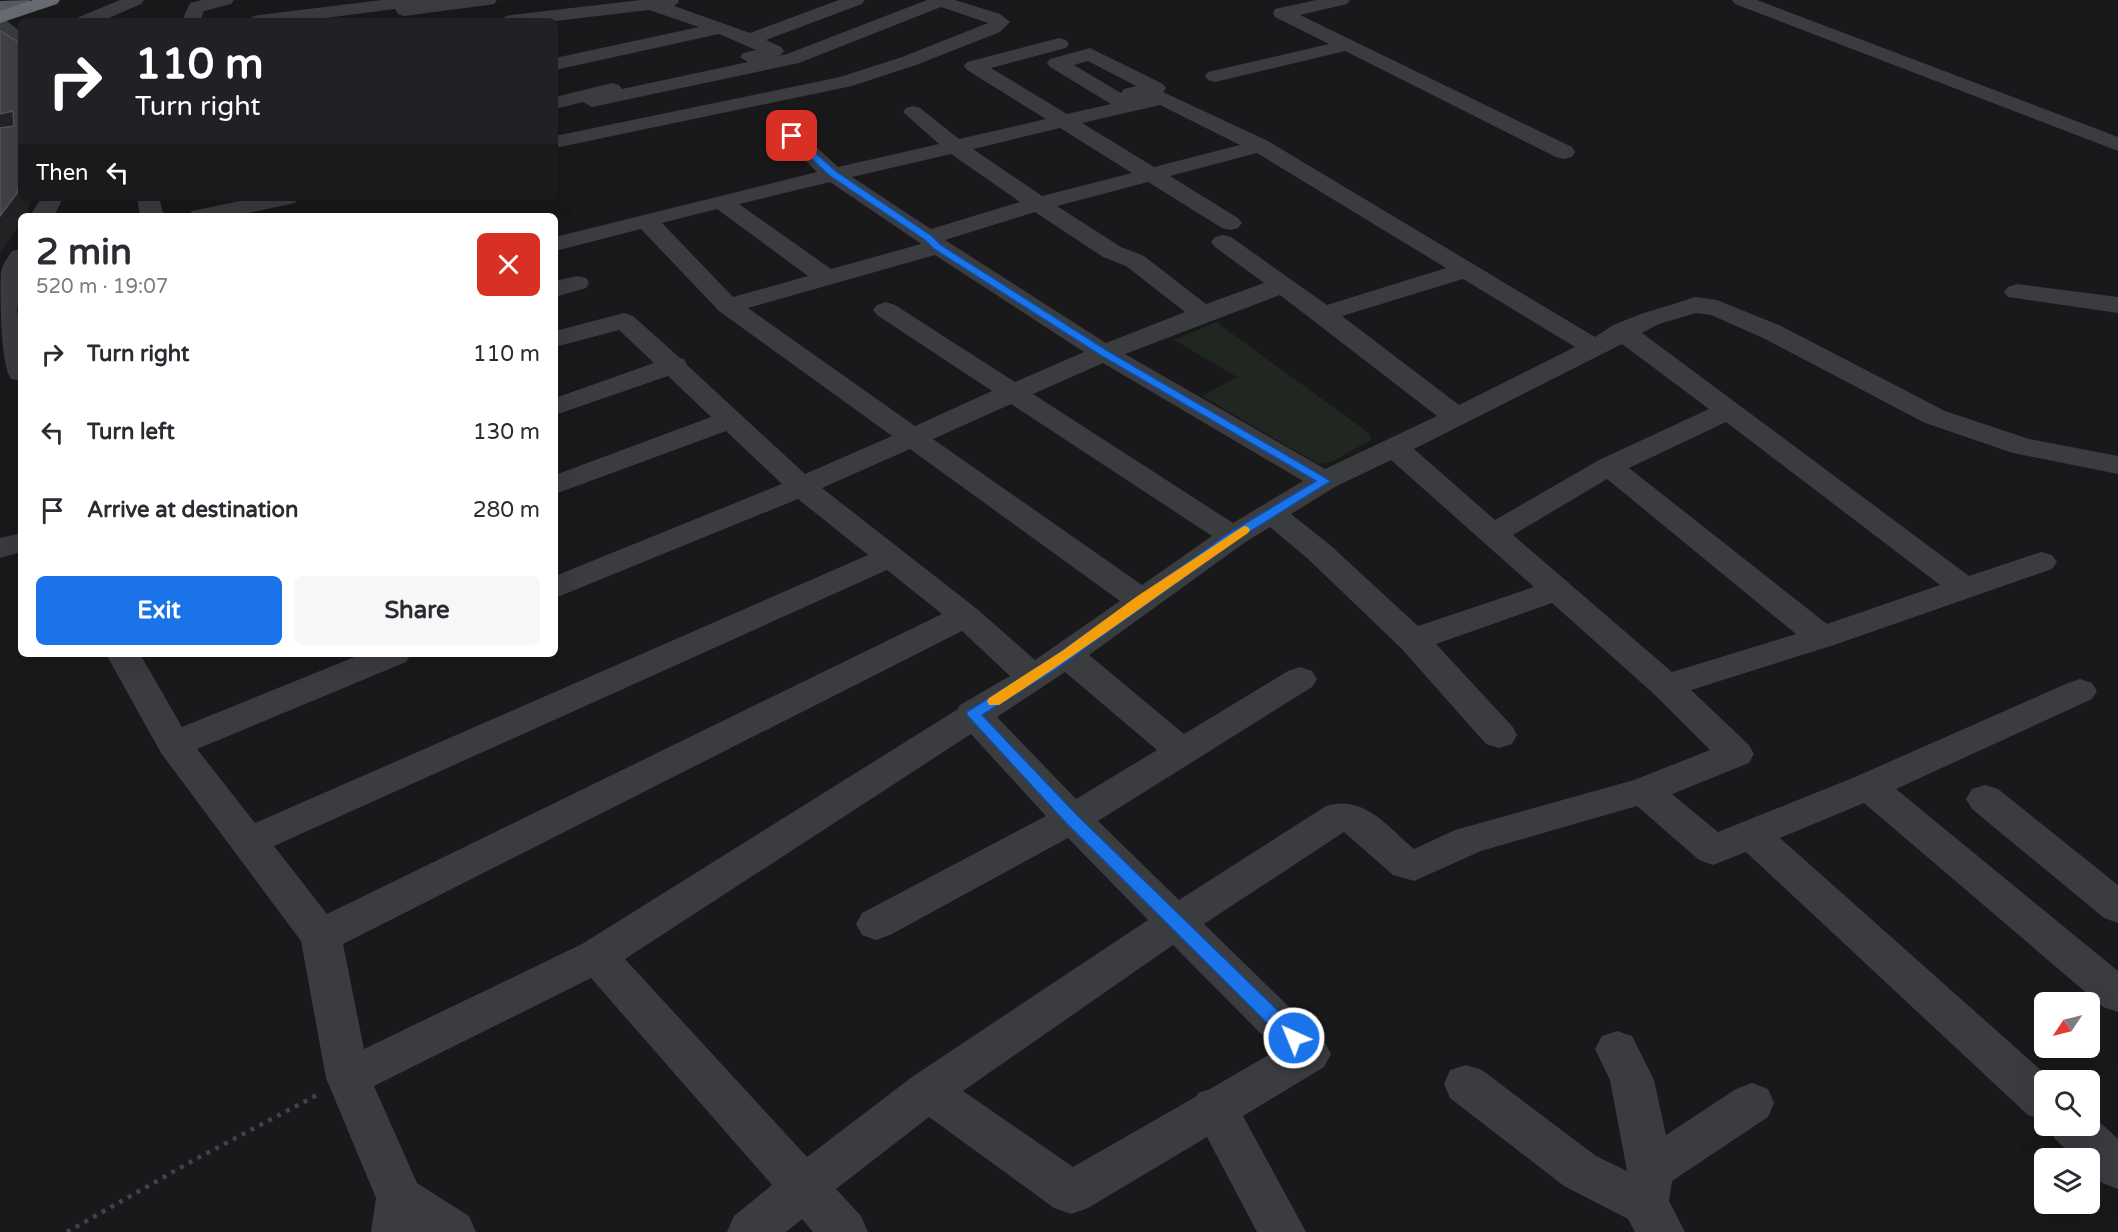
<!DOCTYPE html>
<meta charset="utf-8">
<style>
body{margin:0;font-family:"Varela Round",sans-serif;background:#f7f7f7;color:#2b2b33;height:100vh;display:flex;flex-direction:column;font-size:22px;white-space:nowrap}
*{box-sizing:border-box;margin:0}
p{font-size:20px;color:#7c7c81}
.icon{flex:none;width:33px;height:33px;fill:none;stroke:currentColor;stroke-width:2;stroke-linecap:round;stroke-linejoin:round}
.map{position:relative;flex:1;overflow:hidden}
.side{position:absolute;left:18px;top:213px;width:540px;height:444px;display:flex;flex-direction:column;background:#fff;border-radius:9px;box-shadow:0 6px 24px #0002}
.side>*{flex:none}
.banner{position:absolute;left:18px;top:18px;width:540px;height:183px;border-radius:9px;box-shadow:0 6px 24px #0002;background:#202124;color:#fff;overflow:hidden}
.needle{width:39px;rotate:235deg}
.buttons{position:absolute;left:2034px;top:992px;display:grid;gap:12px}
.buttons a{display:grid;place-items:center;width:66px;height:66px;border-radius:9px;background:#fff;box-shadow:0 6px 24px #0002;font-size:30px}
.pin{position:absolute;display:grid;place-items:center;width:51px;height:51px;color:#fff;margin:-26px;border-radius:12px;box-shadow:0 3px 9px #0006}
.me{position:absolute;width:66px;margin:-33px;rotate:316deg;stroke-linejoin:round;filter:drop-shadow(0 0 4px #0008)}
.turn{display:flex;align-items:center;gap:21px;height:126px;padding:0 18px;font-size:27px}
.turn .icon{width:78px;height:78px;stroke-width:2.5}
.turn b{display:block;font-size:42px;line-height:51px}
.then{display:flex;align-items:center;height:57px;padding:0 18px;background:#0003;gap:12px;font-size:22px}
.round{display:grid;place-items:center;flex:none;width:63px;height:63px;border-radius:9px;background:#f7f7f7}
.head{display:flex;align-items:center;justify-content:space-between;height:102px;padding:0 18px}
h1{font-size:36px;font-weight:800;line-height:45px}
.primary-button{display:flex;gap:12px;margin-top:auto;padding:12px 18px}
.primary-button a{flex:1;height:69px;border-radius:9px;background:#1a73e8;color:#fff;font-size:24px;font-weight:800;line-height:69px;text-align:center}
.primary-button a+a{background:#f7f7f7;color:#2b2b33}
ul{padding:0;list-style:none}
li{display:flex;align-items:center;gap:18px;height:78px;padding:0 18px}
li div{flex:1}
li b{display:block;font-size:22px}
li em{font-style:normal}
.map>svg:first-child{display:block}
</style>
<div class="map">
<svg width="2118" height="1232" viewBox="0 0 2118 1232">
<rect width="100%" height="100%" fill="#19191b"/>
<path fill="#202620" d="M1216 322 1369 433 1371 440 1332 462 1318 464 1202 396 1237 377 1174 340Z"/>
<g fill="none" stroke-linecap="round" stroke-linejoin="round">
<path stroke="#414347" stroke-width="4.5" stroke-dasharray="4 6" stroke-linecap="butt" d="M67 1232 194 1160 319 1094"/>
<g fill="#3b3c40" fill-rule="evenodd">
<path d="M120 0H144L141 4 102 21H77L79 17Z"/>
<path d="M202 0H234L231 4 204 11 200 21H182L190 3Z"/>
<path d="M382 0H497L494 4 488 5 404 16 398 14 395 9 303 21H250L252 17 259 15Z"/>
<path d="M641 0H678L679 2 674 6 750 33 839 0H865L862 4 766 40 781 47 784 51 781 55 773 57 787 54 927 0H955L1000 14 1010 22 1000 32 916 65 852 86 555 148V136L840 77 902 57 988 23 941 7 799 63 592 107 583 102 555 109V97L612 83 619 85 622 89 748 62 740 57 743 53 756 50 719 34 555 70V58L699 27 649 10 555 21H502L504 17 511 15Z"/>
<path d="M1316 0H1350L1347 4 1300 15 1572 147 1575 152 1572 157 1564 159 1556 157 1345 51 1215 82 1208 80 1205 76 1208 72 1329 44 1275 17 1273 13 1275 9Z"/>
<path d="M1732 0H1757L2118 137V151L1735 4Z"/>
<path d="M0 19 7 21 21 32V47L14 45 0 34Z"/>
<path d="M1059 38 1066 40 1069 44 1066 48 991 68 1067 114 1111 104 1050 67 1047 63 1050 59 1090 48 1163 84 1166 88 1163 92 1268 141 1595 337 1613 325 1641 314 1686 300 1695 297 1717 300 1781 326 1945 411 2029 439 2118 456V474L2013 453 1925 423 1763 338 1711 315 1696 313 1659 324 1642 333 1969 576 2041 552 2052 555 2057 562 2052 569 1834 645 1691 690 1749 745 1754 754 1749 763 1672 794 1718 832 1855 777 2068 683 2080 679 2092 683 2097 691 2092 699 1896 789 2118 971V1012L2103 1007 1864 803 1780 838 2052 1080H2044V1120L2028 1115 1746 852 1713 865 1699 860 1637 806 1481 851 1414 881 1393 875 1344 832 1204 924 1324 1041 1331 1054 1324 1067 1243 1116 1306 1232H1257L1207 1137 1088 1208 1071 1214 1054 1208 929 1117 836 1189 861 1216 868 1232H813L802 1219 786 1232H727L734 1216 772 1185 591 978 374 1086 417 1183 469 1216 476 1232H371L376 1198 326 1078 301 941 161 753 106 654H140L182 727 362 654H411L406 662 197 749 255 823 868 555 798 499 555 598V576L782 484 726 431 555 494V475L711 417 668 376 555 415V398L654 363 619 330 555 347V331L624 313 633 316 680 358 684 359 687 365 805 474 892 436 719 311 641 229 555 251V237L817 172 781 137 784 132 792 131 800 132 838 167 939 144 903 112 906 108 913 106 920 108 959 139 1046 119 967 70 964 66 967 62ZM1088 61 1136 86 1124 89 1121 93 1074 65ZM1160 105 1240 145 1154 167 1082 123ZM1060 128 1132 173 1042 196 973 149ZM1257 153 1446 268 1327 305 1231 237 1223 235 1215 237 1211 242 1215 247 1264 283 1206 304 1144 256 1121 247 1057 206 1148 182 1222 228 1230 230 1238 228 1242 223 1238 218 1170 176ZM951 154 1020 202 931 229 852 177ZM830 182 920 243 921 244 831 269 739 204ZM717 209 808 276 733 297 662 223ZM1035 212 1103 257 1126 266 1185 312 1106 343 945 240ZM935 255 1084 352 1015 382 895 305 886 302 877 305 873 310 877 315 992 391 915 426 748 308ZM1463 279 1575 347 1459 405 1342 316ZM1280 295 1437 416 1325 469 1125 354ZM1622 344 1709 409 1599 460 1495 520 1414 449ZM1103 363 1303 481 1233 523 1033 394ZM1011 404 1212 536 1142 585 933 439ZM1726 422 1940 585 1827 624 1629 468ZM910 449 1120 601 1035 660 977 609 822 488ZM1391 460 1534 587 1418 626 1330 545 1291 514 1335 487ZM1607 479 1796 634 1672 672 1513 535ZM1270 527 1308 559 1401 648 1486 744 1499 748 1512 744 1517 735 1512 726 1436 644 1552 603 1654 694 1710 750 1634 780 1455 830 1414 849C1387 826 1364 794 1326 806L1179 900 1098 821 1312 687 1317 679 1312 671 1300 667 1288 671 1184 734 1089 655 1244 543ZM887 570 942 614 327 914 274 846ZM962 631 1010 676 960 705 958 709 582 944 364 1049 343 944ZM1065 672 1157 750 1076 799 997 717ZM971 734 1046 816 862 913 856 924 862 935 876 940 890 935 1068 838 1148 920 912 1077 807 1157 625 959ZM1173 945 1277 1050 1210 1089 1198 1093 1197 1096 1073 1167 963 1091Z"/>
<path d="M41 198H63L54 216H30Z"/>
<path d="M137 198H159L164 216H140Z"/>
<path d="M254 198H298L295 203 234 216H188L192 211Z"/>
<path d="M21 249V281L17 311 21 326V381L11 379C0 363 0 290 1 272 3 264 8 257 12 251Z"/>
<path d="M577 276 586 278 589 283 586 288 555 297V281Z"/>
<path d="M2017 284 2118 297V313L2008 297 2004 292 2008 287Z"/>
<path d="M21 533V552L0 558V538Z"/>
<path d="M1985 785 1998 789 2118 885V923L2104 918 1972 809 1966 799 1972 789Z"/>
<path d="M1617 1031 1632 1036 1654 1080 1666 1135 1736 1089 1752 1083 1768 1089 1774 1103 1768 1117 1672 1181 1669 1201 1685 1232H1635L1628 1219 1564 1186 1450 1098 1444 1084 1450 1070 1466 1065 1482 1070 1596 1156 1627 1171 1610 1080 1595 1049 1602 1036Z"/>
<path d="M2090 1113 2118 1139V1189L2102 1183 2090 1171V1158H2075L2055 1139 2048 1125H2090Z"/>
</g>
<path fill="#57595f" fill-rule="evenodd" d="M30 0 27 4 0 12V1Z"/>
<path fill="#676a71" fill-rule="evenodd" d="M33 0H60L57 4 0 23V11Z"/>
</g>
<g fill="#232325">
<path d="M13 111 21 129 0 136V114Z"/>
<path d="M21 178V198H31L27 215 21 216V224L0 253V216Z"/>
</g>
<path fill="#3f4144" stroke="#515357" stroke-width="1.5" d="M0 31 20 43 21 70V178L17 193 0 216V128L14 126 13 111 0 114Z"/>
<path fill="#1a73e8" stroke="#114b97" stroke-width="1.5" d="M789 135H795L837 172 932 236 941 245 1108 351 1331 481 1238 539 1055 670 982 715 1077 815 1301 1033 1303 1038 1301 1044 1294 1046 1288 1044 1066 823 966 714 968 711 1045 663 1229 533 1316 481 1100 355 934 249 925 240 830 176 789 138Z"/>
<path fill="#f59e0b" d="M1244 526 1248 527 1250 530 1248 533C1165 590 1084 650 999 705H989L987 701 989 698 1062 651 1136 597Z"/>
</svg>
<div class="buttons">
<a><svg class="needle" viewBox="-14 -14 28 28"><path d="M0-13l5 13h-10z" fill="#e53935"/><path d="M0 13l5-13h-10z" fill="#7c7c81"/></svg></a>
<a><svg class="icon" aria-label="search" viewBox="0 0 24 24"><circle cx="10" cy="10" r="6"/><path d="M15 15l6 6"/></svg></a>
<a><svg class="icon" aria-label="layers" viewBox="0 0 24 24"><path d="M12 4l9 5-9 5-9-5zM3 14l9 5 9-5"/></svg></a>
</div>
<div class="pin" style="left:792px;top:136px;background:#d93025"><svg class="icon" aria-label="arrive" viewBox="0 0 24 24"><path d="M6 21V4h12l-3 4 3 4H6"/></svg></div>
<svg class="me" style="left:1294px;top:1038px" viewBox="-20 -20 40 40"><circle r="17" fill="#1a73e8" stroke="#fff" stroke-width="3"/><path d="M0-11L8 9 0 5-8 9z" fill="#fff"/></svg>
<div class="banner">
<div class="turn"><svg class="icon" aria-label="right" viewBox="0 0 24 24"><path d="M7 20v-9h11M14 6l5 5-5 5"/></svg><div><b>110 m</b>Turn right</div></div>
<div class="then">Then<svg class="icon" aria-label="left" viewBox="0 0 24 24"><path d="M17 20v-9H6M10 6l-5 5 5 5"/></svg></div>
</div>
<section class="side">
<div class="head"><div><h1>2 min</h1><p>520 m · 19:07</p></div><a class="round" style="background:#d93025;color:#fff"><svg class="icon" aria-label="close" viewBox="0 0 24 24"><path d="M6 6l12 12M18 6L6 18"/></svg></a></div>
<ul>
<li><svg class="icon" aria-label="right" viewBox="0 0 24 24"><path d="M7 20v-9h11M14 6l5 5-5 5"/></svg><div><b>Turn right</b></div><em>110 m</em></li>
<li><svg class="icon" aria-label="left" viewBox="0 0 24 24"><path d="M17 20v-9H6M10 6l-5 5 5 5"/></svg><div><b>Turn left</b></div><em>130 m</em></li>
<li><svg class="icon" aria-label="arrive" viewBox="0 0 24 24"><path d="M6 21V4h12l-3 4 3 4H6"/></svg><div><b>Arrive at destination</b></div><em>280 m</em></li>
</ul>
<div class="primary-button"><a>Exit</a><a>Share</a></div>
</section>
</div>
